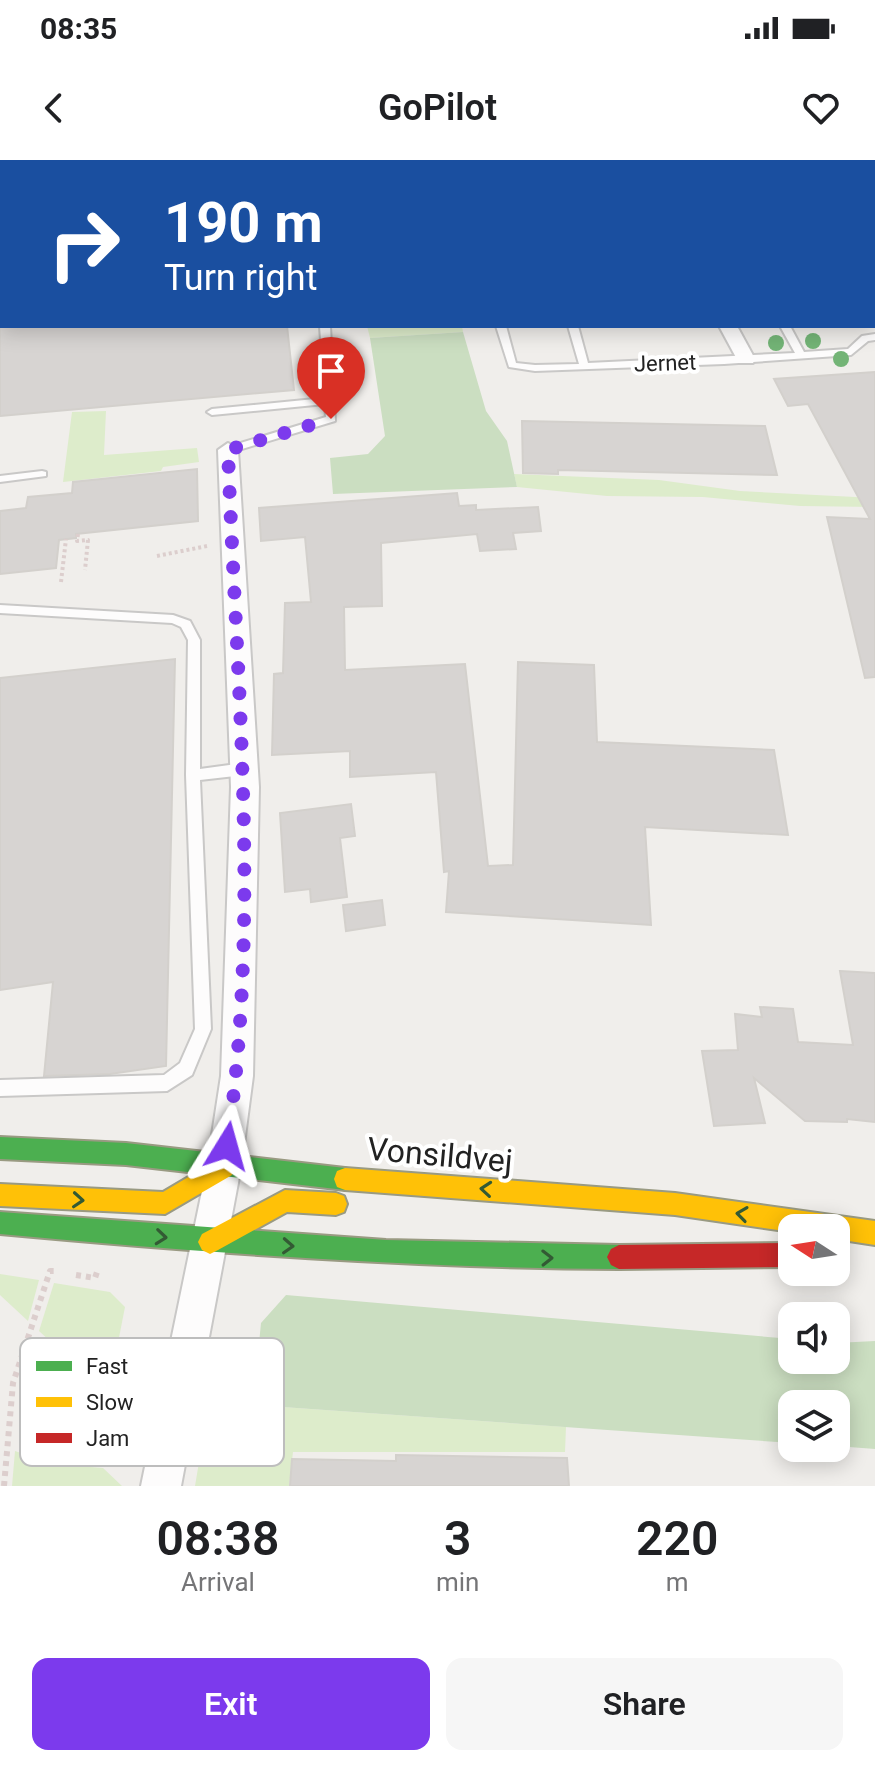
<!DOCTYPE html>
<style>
body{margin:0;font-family:Roboto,sans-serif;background:#f6f6f6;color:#202124;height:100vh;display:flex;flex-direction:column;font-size:30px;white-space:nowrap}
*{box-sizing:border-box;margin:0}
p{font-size:26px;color:#757577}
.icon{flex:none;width:44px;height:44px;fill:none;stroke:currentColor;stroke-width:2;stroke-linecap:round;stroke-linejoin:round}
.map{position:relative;height:1326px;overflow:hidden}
.panel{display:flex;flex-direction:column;background:#fff;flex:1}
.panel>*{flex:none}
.top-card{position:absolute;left:0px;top:0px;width:876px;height:168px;box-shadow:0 4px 20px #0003;background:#1a4fa0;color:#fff;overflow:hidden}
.needle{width:52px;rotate:282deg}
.buttons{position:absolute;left:778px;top:1054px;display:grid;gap:16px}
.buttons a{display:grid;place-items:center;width:72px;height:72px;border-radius:16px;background:#fff;box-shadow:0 4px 20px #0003;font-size:40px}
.pin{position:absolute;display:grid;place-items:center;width:68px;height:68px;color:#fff;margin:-82px -34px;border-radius:50% 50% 50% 0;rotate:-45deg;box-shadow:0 0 8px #0007}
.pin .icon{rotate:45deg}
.me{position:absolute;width:88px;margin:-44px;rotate:8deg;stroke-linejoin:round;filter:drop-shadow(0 0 6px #0008)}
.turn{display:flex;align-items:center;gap:28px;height:168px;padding:0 32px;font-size:36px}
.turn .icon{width:104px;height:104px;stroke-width:2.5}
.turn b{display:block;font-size:56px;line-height:68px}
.eta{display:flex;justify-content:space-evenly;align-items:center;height:136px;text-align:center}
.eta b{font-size:48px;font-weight:600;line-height:56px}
.primary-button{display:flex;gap:16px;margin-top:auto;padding:16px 32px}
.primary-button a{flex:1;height:92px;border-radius:16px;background:#7c3aed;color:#fff;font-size:32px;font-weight:600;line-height:92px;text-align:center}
.primary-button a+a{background:#f6f6f6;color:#202124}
.status{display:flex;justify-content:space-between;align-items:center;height:56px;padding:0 40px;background:#fff;direction:ltr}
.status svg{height:22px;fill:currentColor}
header{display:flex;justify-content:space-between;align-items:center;height:104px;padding:0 32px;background:#fff;font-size:36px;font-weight:600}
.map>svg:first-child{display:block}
</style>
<div class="status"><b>08:35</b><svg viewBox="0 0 49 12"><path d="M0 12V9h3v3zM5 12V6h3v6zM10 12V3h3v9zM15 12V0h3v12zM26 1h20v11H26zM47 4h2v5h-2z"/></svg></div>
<header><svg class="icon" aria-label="back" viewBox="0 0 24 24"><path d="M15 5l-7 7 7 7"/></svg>GoPilot<svg class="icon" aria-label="heart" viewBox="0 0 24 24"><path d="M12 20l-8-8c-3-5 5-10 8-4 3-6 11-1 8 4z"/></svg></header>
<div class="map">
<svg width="875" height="1326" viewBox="0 0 875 1326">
<rect width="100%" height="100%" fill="#f0eeeb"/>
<g fill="#ddeccb">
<path d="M367 166H462L463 172 370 178Z"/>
<path d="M106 251 104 295 197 288 199 302 163 307 161 311 63 322 72 252Z"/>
<path d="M514 314 659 320 740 331 875 338V347L800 346 703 337 607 336 517 327Z"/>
<path d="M0 1114 39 1120 28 1161 0 1135Z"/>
<path d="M54 1123 110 1132 125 1147 115 1198 92 1209 73 1202 39 1171Z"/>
<path d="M224 1201 253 1245 566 1267 565 1292H293L289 1326H195L203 1278Z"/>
<path d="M15 1291 54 1304 103 1308 122 1326H12Z"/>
</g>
<g fill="#cbdec1">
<path d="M463 172 486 251 507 281 517 327 333 334 330 298 368 294 385 276 370 178Z"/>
<path d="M286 1135 792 1179V1200H836V1183L875 1181V1289L836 1286V1244H792V1283L253 1245 261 1163Z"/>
</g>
<g fill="#d7d4d2" stroke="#d3d0cc" stroke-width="2">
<path d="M0 166H287L294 230 0 256Z"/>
<path d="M875 212V517L865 518 827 357 870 359 808 244 788 246 774 219Z"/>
<path d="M522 261 765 266 777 315 558 310V314L523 313Z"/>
<path d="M197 309 198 361 76 374V378L59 380 56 408 0 414V351L26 348 28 337 72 333 73 322Z"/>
<path d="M457 333 459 346 476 345V350L538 347 541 371 513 373 516 389 480 391 477 374 381 383 382 446 344 447 345 510 465 504 488 706 513 705 518 502 594 505 597 582 774 590 788 675 645 667 651 765 446 752 449 711 444 712 436 612 350 617V591L272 595 274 514 283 513 285 443 311 442 305 377 261 381 259 348Z"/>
<path d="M175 499 166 906 110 914 44 916 53 822 0 830V518Z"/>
<path d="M351 644 355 676 340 678 347 737 311 742 310 729 285 732 280 653Z"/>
<path d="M382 740 385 765 346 771 343 745Z"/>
<path d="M840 811 875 813V962L847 959V962L805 961 754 918 765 963 714 966 702 891 738 890 735 854 762 857 760 847 793 849 798 882 853 885Z"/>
<path d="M396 1295 567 1298 569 1326H290L292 1299 396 1301Z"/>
</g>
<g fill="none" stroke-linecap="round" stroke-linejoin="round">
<defs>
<g id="lane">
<rect x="717" y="0" width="8" height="2"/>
<rect x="864" y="0" width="8" height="2"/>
<path d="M320 166H330L335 261 232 292H224V288L326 257 325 244 212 255 207 252 212 249 325 238Z"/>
<path d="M496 166H506L516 203 535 205 579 204 568 166H578L588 203 795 193 780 166H790L804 192 848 189 862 176 875 174V180L868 181 851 195 724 204 535 211 509 207Z"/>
<path d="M42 311 46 312V316L0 322V316Z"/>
<path d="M0 445 173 455 190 461 200 480V609L244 603 249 605 251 609 249 613 244 615 200 620 211 869 192 915 167 931 0 936V920L164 915 180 903 195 869 186 615 188 480 181 467 172 463 0 453Z"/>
</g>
<g id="street">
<path d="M668 0H684L667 2Z"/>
<path d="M719 166H737L755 199 753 203H739Z"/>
<path d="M228 283 238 290 259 627 253 916 241 1007 181 1326H141L207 1007 221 916 231 627 218 290Z"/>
</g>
<g id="fast">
<path d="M0 977 126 983 345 1008 353 1011 356 1019 353 1027 345 1030 126 1005 0 999Z"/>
<path d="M0 1052 386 1080 619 1085 627 1089 631 1097 627 1105 619 1109C412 1108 206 1093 0 1074Z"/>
</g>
<g id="slow">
<path d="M224 996 232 999 235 1007 232 1015 165 1054 0 1046V1024L163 1032Z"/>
<path d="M345 1008 675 1033 875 1061V1085L836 1079V1068H792V1072L675 1055 345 1030 337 1027 334 1019 337 1011Z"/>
<path d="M285 1030 336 1033 344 1036 347 1044 344 1052 336 1055 287 1052 218 1090 210 1094 202 1090 198 1082 202 1074Z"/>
</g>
<path id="jam" d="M792 1083V1107L619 1109 611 1105 607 1097 611 1089 619 1085Z"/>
</defs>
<use href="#lane" stroke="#c9c8c7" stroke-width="4"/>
<use href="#street" stroke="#c9c8c7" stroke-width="4"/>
<use href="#fast" stroke="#999a82" stroke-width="4"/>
<use href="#slow" stroke="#999a82" stroke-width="4"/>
<use href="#jam" stroke="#999a82" stroke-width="4"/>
<g stroke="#dccecd" stroke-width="4" stroke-dasharray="3 3" stroke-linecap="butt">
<path d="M78 374 77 381 88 380 85 410"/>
<path d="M157 396 207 386"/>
<path d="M61 422 66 379"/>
</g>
<g stroke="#dccecd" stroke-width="6" stroke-dasharray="5 5" stroke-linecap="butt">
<path d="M76 1115 95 1118 97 1112"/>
<path d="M4 1326 13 1223 50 1111H54"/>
</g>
<use href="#lane" fill="#fdfcfc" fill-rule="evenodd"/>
<use href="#street" fill="#fdfcfc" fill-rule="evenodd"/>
<use href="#fast" fill="#4caf50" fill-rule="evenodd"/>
<use href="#slow" fill="#ffc107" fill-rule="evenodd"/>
<use href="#jam" fill="#c62828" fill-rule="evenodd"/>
</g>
<g fill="#73b476">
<circle cx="813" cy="181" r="8"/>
<circle cx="776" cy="183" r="8"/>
<circle cx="841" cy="199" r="8"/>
</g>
<defs><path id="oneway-chevron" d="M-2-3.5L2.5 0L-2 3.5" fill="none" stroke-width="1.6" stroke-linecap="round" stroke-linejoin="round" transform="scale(2)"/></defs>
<g stroke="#335a34">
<use href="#oneway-chevron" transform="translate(486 1029) rotate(-175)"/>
<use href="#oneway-chevron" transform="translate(78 1040) rotate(4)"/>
<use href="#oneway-chevron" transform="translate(742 1054) rotate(-172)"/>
<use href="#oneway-chevron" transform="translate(161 1077) rotate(6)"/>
<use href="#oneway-chevron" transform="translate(288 1086) rotate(3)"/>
<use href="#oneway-chevron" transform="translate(547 1098) rotate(-1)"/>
</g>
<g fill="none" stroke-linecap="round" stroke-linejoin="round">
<path stroke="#7c3aed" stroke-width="14" stroke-dasharray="0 25.2" d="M227 986C261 755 236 522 228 290L331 259"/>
</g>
<g text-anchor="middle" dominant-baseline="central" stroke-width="8" stroke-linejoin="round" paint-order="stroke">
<g font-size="22" fill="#222" stroke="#fff">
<text transform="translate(665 203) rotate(-2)">Jernet</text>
</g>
<g font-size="32" fill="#222" stroke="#fff">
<text transform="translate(440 995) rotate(5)">Vonsildvej</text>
</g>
</g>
<rect x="20" y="1178" width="264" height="128" rx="12" fill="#fff" stroke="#bdbdbd" stroke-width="2"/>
<rect x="36" y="1201" width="36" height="10" fill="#4caf50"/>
<rect x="36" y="1237" width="36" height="10" fill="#ffc107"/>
<rect x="36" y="1273" width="36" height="10" fill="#c62828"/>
<g font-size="22" fill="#222">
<text x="86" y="1214">Fast</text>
<text x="86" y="1250">Slow</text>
<text x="86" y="1286">Jam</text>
</g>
</svg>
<div class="buttons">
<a><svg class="needle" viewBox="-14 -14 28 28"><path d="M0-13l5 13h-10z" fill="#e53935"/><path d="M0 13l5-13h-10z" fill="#757577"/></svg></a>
<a><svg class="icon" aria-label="sound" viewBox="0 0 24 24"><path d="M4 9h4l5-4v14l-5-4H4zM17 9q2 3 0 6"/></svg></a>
<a><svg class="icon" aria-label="layers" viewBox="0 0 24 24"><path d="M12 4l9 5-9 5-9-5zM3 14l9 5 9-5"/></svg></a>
</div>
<div class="pin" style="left:331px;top:259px;background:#d93025"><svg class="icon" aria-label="arrive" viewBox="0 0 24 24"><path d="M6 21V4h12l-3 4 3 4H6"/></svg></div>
<svg class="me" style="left:227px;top:986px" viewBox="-20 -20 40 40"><path d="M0-17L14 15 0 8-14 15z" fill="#7c3aed" stroke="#fff" stroke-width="4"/></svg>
<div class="top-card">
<div class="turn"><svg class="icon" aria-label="right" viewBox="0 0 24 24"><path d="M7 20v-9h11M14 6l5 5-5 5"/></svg><div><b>190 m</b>Turn right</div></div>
</div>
</div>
<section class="panel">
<div class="eta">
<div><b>08:38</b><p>Arrival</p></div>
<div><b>3</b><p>min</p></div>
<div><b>220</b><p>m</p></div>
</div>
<div class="primary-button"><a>Exit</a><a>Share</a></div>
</section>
